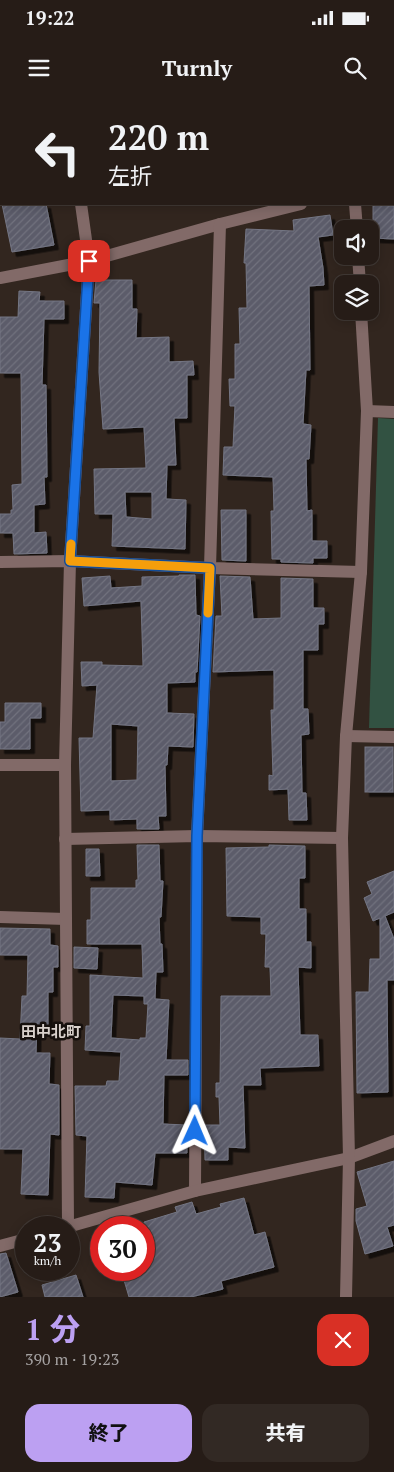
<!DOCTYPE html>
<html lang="ja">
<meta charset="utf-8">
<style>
body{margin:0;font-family:"PT Serif","Noto Sans JP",serif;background:#322924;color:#f1f3f6;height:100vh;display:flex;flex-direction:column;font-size:19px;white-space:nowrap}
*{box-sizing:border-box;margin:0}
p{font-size:16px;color:#a4a1a1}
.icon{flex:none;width:28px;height:28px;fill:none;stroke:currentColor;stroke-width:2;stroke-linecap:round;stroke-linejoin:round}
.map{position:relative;height:1197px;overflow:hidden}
.sheet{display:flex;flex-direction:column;background:#261c17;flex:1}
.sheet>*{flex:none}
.banner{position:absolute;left:0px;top:0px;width:395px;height:105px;box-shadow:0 2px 12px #0003,0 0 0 1px #423a36;background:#261c17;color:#f1f3f6;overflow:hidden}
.controls{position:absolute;left:334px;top:120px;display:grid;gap:10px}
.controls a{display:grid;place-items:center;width:45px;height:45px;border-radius:10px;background:#261c17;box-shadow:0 2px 12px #0003,0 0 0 1px #423a36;font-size:25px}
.speed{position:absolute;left:15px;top:1116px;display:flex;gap:10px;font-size:25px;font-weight:700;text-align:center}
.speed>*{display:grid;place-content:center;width:65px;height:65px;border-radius:50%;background:#261c17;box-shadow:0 2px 12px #0003,0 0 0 1px #423a36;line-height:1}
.speed small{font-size:12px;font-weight:400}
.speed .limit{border:8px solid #d22;background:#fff;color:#111}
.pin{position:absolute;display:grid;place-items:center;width:42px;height:42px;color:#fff;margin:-21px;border-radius:10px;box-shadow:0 2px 8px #0006}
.me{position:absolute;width:55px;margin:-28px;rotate:1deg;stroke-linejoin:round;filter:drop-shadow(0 0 4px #0008)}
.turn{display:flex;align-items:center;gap:18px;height:105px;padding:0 25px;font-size:22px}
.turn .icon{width:65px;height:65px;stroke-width:2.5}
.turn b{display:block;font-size:35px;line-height:42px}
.round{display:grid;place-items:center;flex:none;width:52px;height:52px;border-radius:15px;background:#322924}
.summary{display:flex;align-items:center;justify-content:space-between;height:85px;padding:0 25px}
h1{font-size:30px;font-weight:800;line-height:38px;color:#bca0f2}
.cta{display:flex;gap:10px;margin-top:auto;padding:10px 25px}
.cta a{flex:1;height:58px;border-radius:15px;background:#bca0f2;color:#111;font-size:20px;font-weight:800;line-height:58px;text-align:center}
.cta a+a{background:#322924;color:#f1f3f6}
.status{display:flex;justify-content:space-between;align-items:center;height:35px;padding:0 25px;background:#261c17;direction:ltr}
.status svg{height:14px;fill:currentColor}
header{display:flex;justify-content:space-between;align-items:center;height:65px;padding:0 25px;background:#261c17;font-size:22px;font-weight:800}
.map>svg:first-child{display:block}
</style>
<div class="status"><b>19:22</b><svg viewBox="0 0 49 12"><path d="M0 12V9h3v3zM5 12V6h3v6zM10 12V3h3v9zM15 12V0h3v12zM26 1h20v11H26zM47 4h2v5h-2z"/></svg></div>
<header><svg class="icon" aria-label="menu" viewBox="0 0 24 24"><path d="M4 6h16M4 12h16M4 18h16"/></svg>Turnly<svg class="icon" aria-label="search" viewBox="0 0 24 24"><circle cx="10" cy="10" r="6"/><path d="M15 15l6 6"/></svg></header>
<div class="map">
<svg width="394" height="1197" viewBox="0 0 394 1197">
<defs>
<pattern id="building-hatch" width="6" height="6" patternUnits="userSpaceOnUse" patternTransform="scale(1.25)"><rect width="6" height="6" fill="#5b5c6a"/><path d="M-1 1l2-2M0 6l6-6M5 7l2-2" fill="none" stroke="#72727e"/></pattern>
<filter id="shadow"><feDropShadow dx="4.5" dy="4.5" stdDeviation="0" flood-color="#0009"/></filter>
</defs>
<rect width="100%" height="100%" fill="#32261f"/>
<path fill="#325242" d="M378 318 394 319V628H369Z"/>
<g fill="url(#building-hatch)" stroke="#747684" fill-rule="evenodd" filter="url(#shadow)">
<path d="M2 104H46L54 145 12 152Z"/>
<path d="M373 105 394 106V139L373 138Z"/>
<path d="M330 115 333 135 318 137 323 168 324 185 309 186 310 270H306L303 324 311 325 309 359H306L307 411 312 410V441H327V458H313V463L281 462V459H272L271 411H274L273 377 223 375 224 347H233L235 306H230L229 279H235V244H240L239 208H247L246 163H244L246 129 294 131 293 120Z"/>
<path d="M96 180H132V209H137L136 238 169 237V262L193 261 194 275H187V318H174L176 365H167L166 399 186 400 185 449 112 446 113 414H95L94 369 146 368 144 327 103 329 99 272 100 203H94ZM125 392H152V419L126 417Z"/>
<path d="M19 191 40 192 39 201H64V219H44L42 285H46L47 377H44L45 404 34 405V433L46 432 47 453 14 454 13 433H0V414H11V410H13L12 385 22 384 21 273H0V217H18Z"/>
<path d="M221 410H246V461L222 460Z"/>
<path d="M179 475H195L196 515 200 516 197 572H195V582L167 583V613L194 614 193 647 168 646 167 665H165L166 716H158L159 729H137V719L110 720V710L81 711 79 638H93L97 585 82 586 81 562H102V565L143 566 141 501 84 506 82 478 110 476 111 488 142 486V477L179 476ZM111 624 138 626 137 680 111 681Z"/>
<path d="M220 476 250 477 253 519 281 518V478L313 479V508H324V524H318V550H303V609H308L309 634 301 635 302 693H306L307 720H289L288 689 269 690V675L273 676 271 610H274V570L213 572 216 516H222Z"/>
<path d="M5 603H41V618H30V649H0V622H5Z"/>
<rect x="365" y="647" width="28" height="45"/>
<path d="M137 745H159L160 781H163L161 817H159L160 844H162L163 872H156L155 899 169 900 166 960H188V975H164L163 1024 187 1025V1053H155L152 1085 115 1082 114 1098 85 1097 87 1036 76 1035 75 986H106L107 981H119L121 952 85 950 86 926H90V875L143 878 142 844H87V820H91V788H136V780H138ZM113 895 144 896V904H148L146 938H140V940L111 938Z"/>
<path d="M269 745 305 746V778H299V809H306V842H311V868L298 867 300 935H318L319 966 260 968 261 985H243L245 1048 228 1047V1060H205L204 1025H220L219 997H216V983H220L221 896H271L270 867H265L266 834H261V817L227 816 226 748 269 747Z"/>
<path d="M86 749H99L100 776H86Z"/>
<path d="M394 771V812L385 816 394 839V880H387L388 992 357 993 356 892H369L370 859H380V818L373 821 364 798 372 794 367 782Z"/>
<path d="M0 828 50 829V845L58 846V867H53V892H48V925L37 924 36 953H50L49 984 59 985V1035L50 1034 48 1095 21 1094 23 1049H0V938L20 939 22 896H27L28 855H0Z"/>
<path d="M74 847 98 848 97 869 74 868Z"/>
<path d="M394 1061V1125L387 1127 393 1146 365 1154 356 1121V1109L367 1106 357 1072Z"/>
<path d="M244 1098 254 1135 265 1132 274 1167 221 1181 223 1189 191 1197H129L121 1170H144V1122L177 1112 175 1107 192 1102 196 1114 221 1107 220 1104Z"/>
<path d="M6 1153 18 1192 0 1197V1154Z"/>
<path d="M76 1175 83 1197H45L42 1185Z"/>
</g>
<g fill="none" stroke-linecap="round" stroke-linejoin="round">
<g stroke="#826a68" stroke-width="12">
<path d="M65 0V1"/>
<path d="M344 0 345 1"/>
<path d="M150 1 156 0"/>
<path d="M0 32H1"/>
<path d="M355 104 357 129"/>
<path d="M358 156 360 184"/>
<path d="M0 178 89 161 220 124 301 104"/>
<path d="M367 311 394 312"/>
<path d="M0 462 70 461 210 468 361 472"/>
<path d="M346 636 394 637"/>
<path d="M0 665H65"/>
<path d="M65 739 197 736 342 738"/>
<path d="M0 817 66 819"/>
<path d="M195 1091 197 736 210 468 220 124"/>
<path d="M68 1126 65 665 70 461 89 161 81 104"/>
<path d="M64 1128 195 1091 349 1058 394 1041"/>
<path d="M0 1146 26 1139"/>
<path d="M346 1197 349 1058 342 738 346 636 361 472 367 311 361 211"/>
</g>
</g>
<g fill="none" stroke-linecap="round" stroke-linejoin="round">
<defs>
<path id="route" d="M89 161 70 461 210 468 197 736 195 1031"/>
</defs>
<use href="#route" stroke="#114b97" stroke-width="12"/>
<use href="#route" stroke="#1a73e8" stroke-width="9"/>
<path stroke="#f59e0b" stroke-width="9" d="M71 444 70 461 210 468 208 513"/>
</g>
<g text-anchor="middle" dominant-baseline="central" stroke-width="5" stroke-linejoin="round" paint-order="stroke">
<g font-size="15" font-weight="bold" fill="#d9d1cc" stroke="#16100d">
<text x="51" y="931">田中北町</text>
</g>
</g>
</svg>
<div class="controls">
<a><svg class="icon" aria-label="sound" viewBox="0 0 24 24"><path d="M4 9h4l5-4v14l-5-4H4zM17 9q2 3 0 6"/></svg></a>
<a><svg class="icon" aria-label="layers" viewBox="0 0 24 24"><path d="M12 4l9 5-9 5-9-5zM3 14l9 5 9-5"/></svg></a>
</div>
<div class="speed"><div>23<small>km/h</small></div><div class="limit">30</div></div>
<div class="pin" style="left:89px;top:161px;background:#d93025"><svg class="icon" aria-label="arrive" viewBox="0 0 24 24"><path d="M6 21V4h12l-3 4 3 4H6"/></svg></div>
<svg class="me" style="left:195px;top:1031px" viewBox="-20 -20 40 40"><path d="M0-17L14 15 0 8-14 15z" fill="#1a73e8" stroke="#fff" stroke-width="4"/></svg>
<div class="banner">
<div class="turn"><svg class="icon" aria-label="left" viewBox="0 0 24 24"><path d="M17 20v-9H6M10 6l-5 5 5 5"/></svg><div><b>220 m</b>左折</div></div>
</div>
</div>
<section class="sheet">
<div class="summary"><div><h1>1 分</h1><p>390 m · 19:23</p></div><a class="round" style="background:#d93025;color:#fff"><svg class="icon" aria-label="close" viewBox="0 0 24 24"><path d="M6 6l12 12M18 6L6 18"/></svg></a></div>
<div class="cta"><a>終了</a><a>共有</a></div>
</section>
